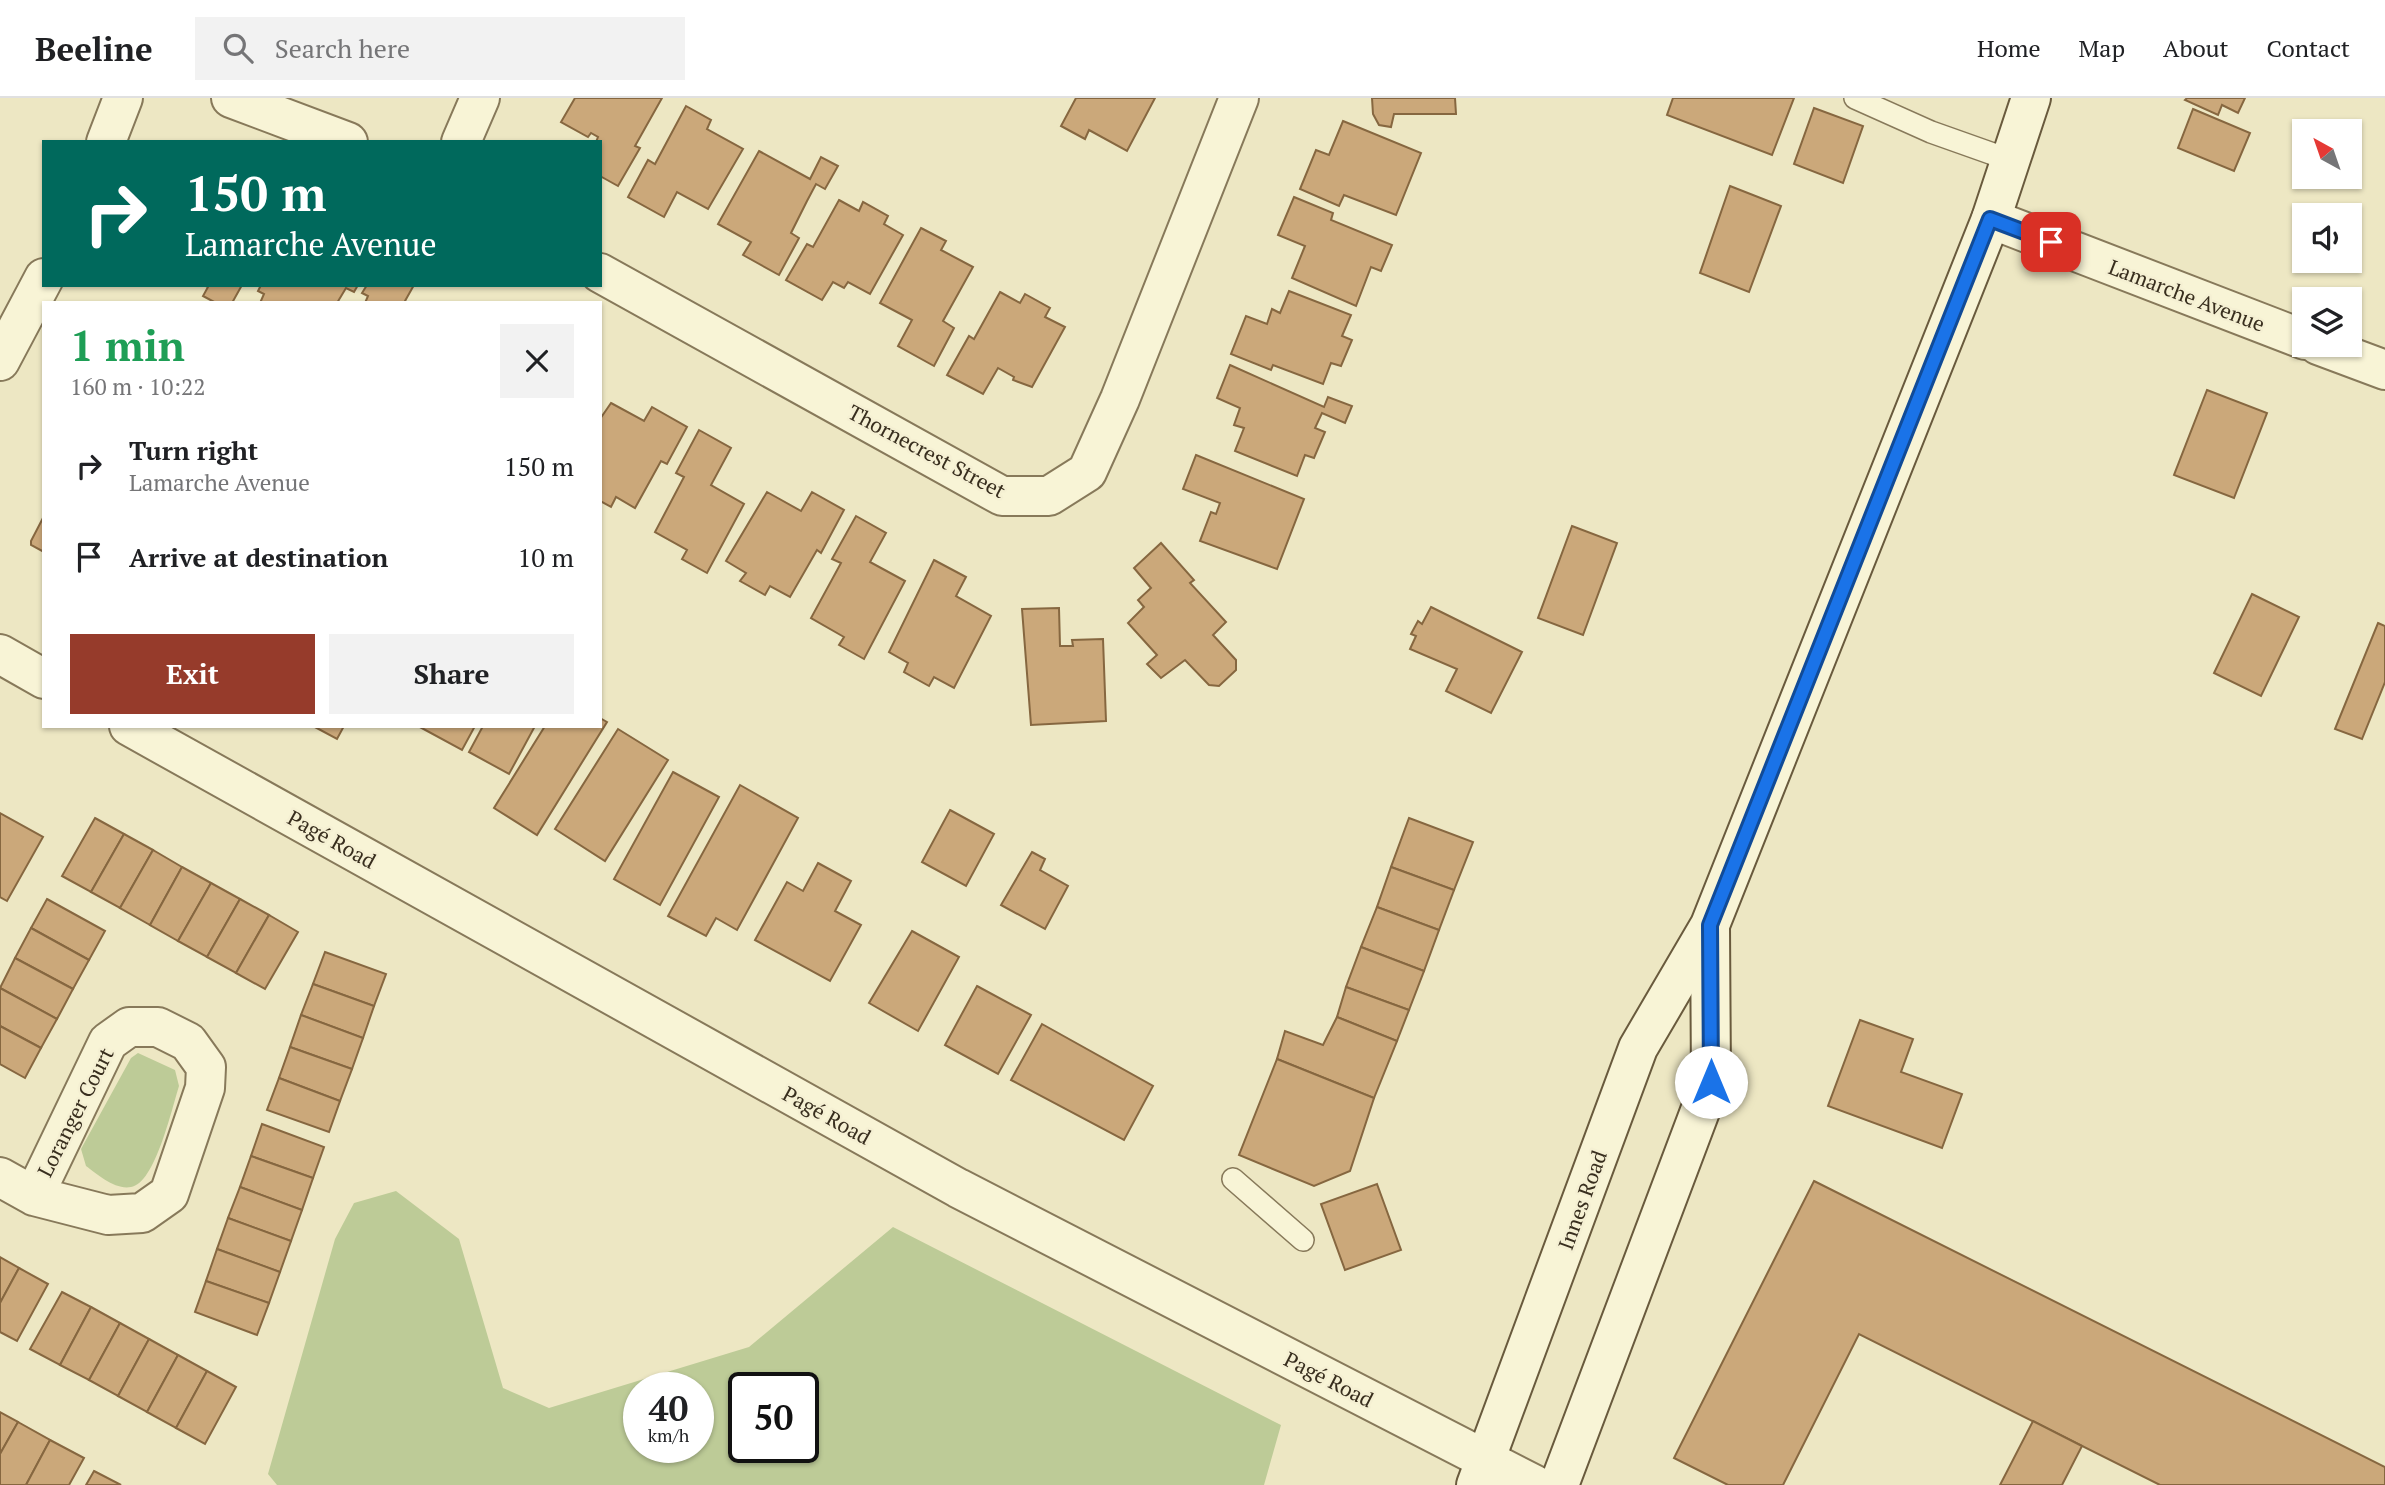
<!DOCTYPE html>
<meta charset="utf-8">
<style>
body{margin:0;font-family:"PT Serif",serif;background:#f2f2f2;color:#202124;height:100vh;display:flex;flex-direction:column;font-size:26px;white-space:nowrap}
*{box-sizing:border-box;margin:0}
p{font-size:23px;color:#757577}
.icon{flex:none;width:38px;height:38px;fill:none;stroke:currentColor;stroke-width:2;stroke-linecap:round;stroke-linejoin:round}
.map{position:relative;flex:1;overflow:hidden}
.side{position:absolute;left:42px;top:203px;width:560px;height:427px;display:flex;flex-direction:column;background:#fff;border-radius:0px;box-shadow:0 2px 5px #0004}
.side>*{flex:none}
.banner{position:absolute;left:42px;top:42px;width:560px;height:147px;border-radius:0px;box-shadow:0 2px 5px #0004;background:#00695c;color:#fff;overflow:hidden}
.needle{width:46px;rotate:320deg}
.tools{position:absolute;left:2292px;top:21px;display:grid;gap:14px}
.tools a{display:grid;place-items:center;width:70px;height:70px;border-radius:0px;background:#fff;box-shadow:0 2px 5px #0004;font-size:35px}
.speed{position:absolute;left:623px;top:1274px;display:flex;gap:14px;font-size:35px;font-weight:700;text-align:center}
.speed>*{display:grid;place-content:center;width:91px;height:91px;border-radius:50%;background:#fff;box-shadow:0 2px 5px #0004;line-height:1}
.speed small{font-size:18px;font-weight:400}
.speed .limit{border:4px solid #111;border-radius:10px;background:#fff;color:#111}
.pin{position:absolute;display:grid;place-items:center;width:60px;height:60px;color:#fff;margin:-30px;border-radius:14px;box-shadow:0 4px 10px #0006}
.me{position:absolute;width:77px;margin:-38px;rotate:0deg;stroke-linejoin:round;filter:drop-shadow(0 0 5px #0008)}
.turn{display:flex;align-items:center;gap:24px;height:147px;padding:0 28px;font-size:32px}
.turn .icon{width:91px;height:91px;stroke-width:2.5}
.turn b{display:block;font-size:49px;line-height:60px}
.round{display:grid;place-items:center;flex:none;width:74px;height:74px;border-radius:0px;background:#f2f2f2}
.summary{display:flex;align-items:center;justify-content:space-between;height:119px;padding:0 28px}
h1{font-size:42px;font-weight:600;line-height:52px;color:#1e9e55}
.primary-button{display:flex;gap:14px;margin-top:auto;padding:14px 28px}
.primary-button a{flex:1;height:80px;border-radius:0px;background:#963b2b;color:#fff;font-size:28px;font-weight:600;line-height:80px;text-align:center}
.primary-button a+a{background:#f2f2f2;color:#202124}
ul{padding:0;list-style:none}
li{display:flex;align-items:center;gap:21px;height:91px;padding:0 28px}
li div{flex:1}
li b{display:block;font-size:26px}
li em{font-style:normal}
header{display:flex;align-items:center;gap:42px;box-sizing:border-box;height:98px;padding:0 35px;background:#fff;border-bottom:2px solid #e0e0e0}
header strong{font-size:33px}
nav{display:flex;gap:38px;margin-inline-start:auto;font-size:24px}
.search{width:490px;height:63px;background:#f2f2f2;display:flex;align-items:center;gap:18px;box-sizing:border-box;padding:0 24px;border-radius:0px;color:#757577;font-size:26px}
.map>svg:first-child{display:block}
</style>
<header>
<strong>Beeline</strong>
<div class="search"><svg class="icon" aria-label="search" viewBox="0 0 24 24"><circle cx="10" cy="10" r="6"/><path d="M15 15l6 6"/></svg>Search here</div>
<nav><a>Home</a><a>Map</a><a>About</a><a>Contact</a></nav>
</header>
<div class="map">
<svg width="2385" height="1387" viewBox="0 0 2385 1387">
<rect width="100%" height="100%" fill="#ede7c3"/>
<g fill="#bdcb97" fill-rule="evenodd">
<path d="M138 955 175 972 179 988C172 1010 155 1086 131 1089 115 1092 98 1077 86 1068L81 1051 131 960Z"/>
<path d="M396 1093 459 1141 503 1290 549 1310 749 1249 893 1129 1281 1327 1264 1387H277L268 1376 335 1141 354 1105ZM639 1290H698V1349H639ZM744 1290H803V1349H744Z"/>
</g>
<g fill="#cba87a" stroke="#866740" stroke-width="2">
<path d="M575 0H662L635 48 640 50 618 88 600 78V44H596L598 39 591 35 588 39 561 24Z"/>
<path d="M1076 0H1155L1127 53 1089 32 1085 41 1061 28Z"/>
<path d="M1372 0H1455L1456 16H1394L1391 29 1379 27 1373 16Z"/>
<path d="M1673 0H1794L1772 57 1667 17Z"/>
<path d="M2187 0H2245L2238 15 2222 7 2218 17 2185 2Z"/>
<path d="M686 8 711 22 707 31 743 51 708 111 677 94 664 119 628 99 648 62 655 66Z"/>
<path d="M1814 10 1863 28 1843 85 1794 66Z"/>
<path d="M2193 11 2250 35 2234 73 2178 50Z"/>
<path d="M1343 23 1421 55 1396 117 1344 97 1339 108 1300 91 1316 52 1329 57Z"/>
<path d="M759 53 810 81 821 59 838 68 825 91 816 86 807 103 791 135 799 140 779 177 743 157 751 144 718 126Z"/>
<path d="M1730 88 1781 108 1749 194 1700 175Z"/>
<path d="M1294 99 1333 115 1331 122 1392 147 1381 173 1371 169 1356 208 1292 180 1305 148 1278 137Z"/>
<path d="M839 102 859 113 863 104 888 118 884 126 903 137 870 196 848 184 844 190 833 184 822 202 786 182 807 146 813 149Z"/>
<path d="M921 130 946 143 941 152 973 169 943 223 954 230 934 268 898 248 912 222 880 205Z"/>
<path d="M204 187H242L232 205H216L203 198 208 189Z"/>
<path d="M261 187H358L354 194 346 190 337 205H260L264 196 258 193Z"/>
<path d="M367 187H414L405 203 408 205H365L368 198 362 195Z"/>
<path d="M1289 193 1351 217 1342 238 1352 242 1341 268 1331 265 1323 286 1273 267 1271 272 1231 256 1246 218 1267 226 1272 211 1280 215Z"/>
<path d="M1000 194 1020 205 1025 196 1050 210 1045 219 1065 229 1032 289 1013 282 1014 279 998 270 983 296 947 277 969 238 974 241Z"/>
<path d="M1230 267 1324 309 1328 299 1352 308 1345 325 1322 315 1315 330 1325 334 1314 360 1305 357 1297 378 1235 353 1244 330 1234 327 1240 310 1217 300Z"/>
<path d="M2207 292 2267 315 2234 400 2174 377Z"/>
<path d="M611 305 644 323 652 309 687 329 667 366 661 363 635 410 616 399 611 409 600 403V321Z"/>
<path d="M699 332 731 350 711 387 744 406 707 475 682 461 687 452 655 434 684 379 676 375Z"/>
<path d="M1196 357 1304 401 1277 471 1200 443 1211 414 1216 416 1220 405 1183 391Z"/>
<path d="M767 394 801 413 812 394 844 412 821 455 817 452 790 499 770 488 765 497 740 483 746 475 726 463Z"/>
<path d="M44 418V454L31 447V443Z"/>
<path d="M856 418 886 435 870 464 905 483 864 561 839 547 844 539 811 520 841 465 832 461Z"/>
<path d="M1572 428 1617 445 1583 537 1538 520Z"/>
<path d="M1161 445 1194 482 1190 485 1226 524 1213 537 1236 562V572L1219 588 1209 587 1185 562 1161 580 1147 566 1157 557 1128 525 1144 509 1138 502 1151 490 1134 470Z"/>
<path d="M934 462 966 479 956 498 991 518 954 590 934 579 929 588 904 574 908 565 889 554Z"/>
<path d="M2252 496 2299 519 2261 598 2214 575Z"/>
<path d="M1431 509 1522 554 1491 615 1446 593 1457 571 1410 551 1416 538 1411 536 1418 523 1422 526Z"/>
<path d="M1059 510 1060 548H1073L1072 542 1103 541 1106 623 1031 627 1022 511Z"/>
<path d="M2378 525 2385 528V584L2362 641 2335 631Z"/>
<path d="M600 620 607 624 537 737 494 710 545 628H600Z"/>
<path d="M313 628H344L337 641Z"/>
<path d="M418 628H475L462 652Z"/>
<path d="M483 628H535L509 676 469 654Z"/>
<path d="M618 631 668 662 605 763 555 731Z"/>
<path d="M673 674 719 699 660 807 614 781Z"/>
<path d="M740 687 798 720 737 832 716 820 706 838 668 818Z"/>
<path d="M950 712 994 736 966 788 922 764Z"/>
<path d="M0 715 43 739 7 803 0 799Z"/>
<path d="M95 720 124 736 91 794 62 778Z"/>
<path d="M1409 720 1473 744 1454 792 1391 769Z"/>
<path d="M124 736 153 752 120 810 91 794Z"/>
<path d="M153 752 182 769 150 827 120 810Z"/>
<path d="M1032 754 1045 761 1040 772 1068 788 1045 831 1001 807Z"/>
<path d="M818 765 851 783 835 813 861 827 830 883 755 842 787 784 803 793Z"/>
<path d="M182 769 211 785 178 843 150 827Z"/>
<path d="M1391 769 1454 792 1439 832 1377 809Z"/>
<path d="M211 785 240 801 207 859 178 843Z"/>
<path d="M47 801 105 833 89 862 31 830Z"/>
<path d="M240 801 269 817 236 875 207 859Z"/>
<path d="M1377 809 1439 832 1424 873 1361 849Z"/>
<path d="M269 817 298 834 265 891 236 875Z"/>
<path d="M31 830 89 862 73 891 15 860Z"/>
<path d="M912 833 959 859 918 933 869 905Z"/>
<path d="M1361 849 1424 873 1409 912 1346 889Z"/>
<path d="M325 854 386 876 374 908 313 886Z"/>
<path d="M15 860 73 891 57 921 0 890Z"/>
<path d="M313 886 374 908 363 940 301 917Z"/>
<path d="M977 888 1031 917 998 976 945 947Z"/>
<path d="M1346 889 1409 912 1397 943 1337 919Z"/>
<path d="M0 890 57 921 41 950 0 928Z"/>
<path d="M301 917 363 940 352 971 290 949Z"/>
<path d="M1337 919 1397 943 1374 1000 1277 961 1285 933 1323 947Z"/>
<path d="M1860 922 1913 941 1901 974 1962 996 1942 1050 1828 1008Z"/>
<path d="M1042 926 1153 988 1124 1042 1011 982Z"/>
<path d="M0 928 41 950 25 980 0 966Z"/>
<path d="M290 949 352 971 340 1003 279 980Z"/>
<path d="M1277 961 1374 1000 1350 1073 1314 1088 1239 1057Z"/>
<path d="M279 980 340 1003 329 1034 267 1012Z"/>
<path d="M262 1026 324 1049 313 1080 251 1058Z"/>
<path d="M251 1058 313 1080 302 1112 240 1089Z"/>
<path d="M1814 1083 2385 1369V1387H2160L1859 1236 1783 1387H1728L1674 1360Z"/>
<path d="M1377 1086 1401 1152 1345 1172 1321 1106Z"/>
<path d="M240 1089 302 1112 291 1143 228 1120Z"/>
<path d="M228 1120 291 1143 280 1174 217 1151Z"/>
<path d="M217 1151 280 1174 269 1205 206 1183Z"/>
<path d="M0 1159 19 1170 0 1205Z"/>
<path d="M19 1170 48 1186 17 1243 0 1234V1205Z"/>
<path d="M206 1183 269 1205 257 1237 195 1214Z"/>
<path d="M62 1194 91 1209 60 1267 30 1251Z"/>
<path d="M91 1209 120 1225 89 1282 60 1267Z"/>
<path d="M120 1225 149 1241 118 1298 89 1282Z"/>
<path d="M149 1241 178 1257 147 1314 118 1298Z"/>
<path d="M178 1257 207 1273 176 1330 147 1314Z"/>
<path d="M207 1273 236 1289 205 1346 176 1330Z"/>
<path d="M0 1314 18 1324 0 1356Z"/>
<path d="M2033 1323 2082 1348 2062 1387H2000Z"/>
<path d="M18 1324 50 1342 26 1387H0V1356Z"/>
<path d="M50 1342 84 1360 69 1387H26Z"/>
<path d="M94 1373 121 1387H86Z"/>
</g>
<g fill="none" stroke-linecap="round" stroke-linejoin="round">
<defs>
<g id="service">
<path d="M1855 0 1931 34 2010 62"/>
<path d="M1233 1081 1303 1142"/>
</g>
<g id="minor">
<path d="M231 0 348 44"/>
<path d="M461 44 480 0"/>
<path d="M600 175 1002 398H1049L1087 374 1120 301 1239 0"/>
<path d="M0 1079 34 1098 108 1117 142 1115 169 1096 205 990 206 969 188 944 158 929H129L108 944 34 1098"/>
</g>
<g id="tertiary">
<path d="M106 44 123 0"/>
<path d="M1991 121 2305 242"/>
<path d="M2318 247 2385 272"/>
<path d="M0 263 44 180"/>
<path d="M0 556 44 581"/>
<path d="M129 628 958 1090 1535 1387"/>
</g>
<g id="secondary">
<path d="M1476 1387 1638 950 1710 827 1991 121 2031 0"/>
<path d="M1559 1387 1711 984 1710 829"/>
</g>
</defs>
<use href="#service" stroke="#87795a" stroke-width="24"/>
<use href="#minor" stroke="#87795a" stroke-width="42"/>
<use href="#tertiary" stroke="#87795a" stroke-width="42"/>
<use href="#secondary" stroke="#695a3d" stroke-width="42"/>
<use href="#service" stroke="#f8f4d6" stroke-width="21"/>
<use href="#minor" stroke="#f8f4d6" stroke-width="38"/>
<use href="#tertiary" stroke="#f8f4d6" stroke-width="38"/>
<use href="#secondary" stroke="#f8f4d6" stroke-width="38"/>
</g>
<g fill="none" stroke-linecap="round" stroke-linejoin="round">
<defs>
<path id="route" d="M1711 984 1710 827 1990 121 2051 144"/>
</defs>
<use href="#route" stroke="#114b97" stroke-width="18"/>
<use href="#route" stroke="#1a73e8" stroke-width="12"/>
</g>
<g text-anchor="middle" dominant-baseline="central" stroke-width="5" stroke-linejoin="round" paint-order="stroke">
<g font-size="21" fill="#382e1e" stroke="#f5f0d3">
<text transform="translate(2187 197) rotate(21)">Lamarche Avenue</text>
<text transform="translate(927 353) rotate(28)">Thornecrest Street</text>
<text transform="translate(332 741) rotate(29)">Pagé Road</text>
<text transform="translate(75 1014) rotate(-63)">Loranger Court</text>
<text transform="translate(827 1017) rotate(29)">Pagé Road</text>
<text transform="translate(1582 1102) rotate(-70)">Innes Road</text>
<text transform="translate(1329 1281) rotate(27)">Pagé Road</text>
</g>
</g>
</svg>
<div class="tools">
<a><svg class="needle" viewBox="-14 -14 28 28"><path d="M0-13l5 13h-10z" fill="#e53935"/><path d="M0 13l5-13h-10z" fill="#757577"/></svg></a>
<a><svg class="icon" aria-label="sound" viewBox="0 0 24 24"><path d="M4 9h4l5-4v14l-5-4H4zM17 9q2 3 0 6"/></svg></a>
<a><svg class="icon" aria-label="layers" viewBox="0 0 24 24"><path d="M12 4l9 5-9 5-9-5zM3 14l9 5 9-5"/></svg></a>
</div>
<div class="speed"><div>40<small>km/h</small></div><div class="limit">50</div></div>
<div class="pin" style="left:2051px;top:144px;background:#d93025"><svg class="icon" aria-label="arrive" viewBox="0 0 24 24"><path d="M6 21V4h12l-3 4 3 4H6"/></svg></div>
<svg class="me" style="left:1711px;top:984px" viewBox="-20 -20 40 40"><circle r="19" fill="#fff"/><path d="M0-13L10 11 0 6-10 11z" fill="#1a73e8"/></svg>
<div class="banner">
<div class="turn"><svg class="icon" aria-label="right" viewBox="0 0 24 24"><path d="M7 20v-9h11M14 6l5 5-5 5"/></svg><div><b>150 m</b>Lamarche Avenue</div></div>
</div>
<section class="side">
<div class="summary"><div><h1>1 min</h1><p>160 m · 10:22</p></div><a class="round"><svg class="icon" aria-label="close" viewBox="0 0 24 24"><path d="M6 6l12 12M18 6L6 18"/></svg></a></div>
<ul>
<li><svg class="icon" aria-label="right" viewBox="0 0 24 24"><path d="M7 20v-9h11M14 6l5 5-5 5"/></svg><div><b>Turn right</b><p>Lamarche Avenue</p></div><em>150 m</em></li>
<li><svg class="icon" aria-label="arrive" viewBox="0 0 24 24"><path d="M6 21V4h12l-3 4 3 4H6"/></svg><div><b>Arrive at destination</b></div><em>10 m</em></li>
</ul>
<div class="primary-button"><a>Exit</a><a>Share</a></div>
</section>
</div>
